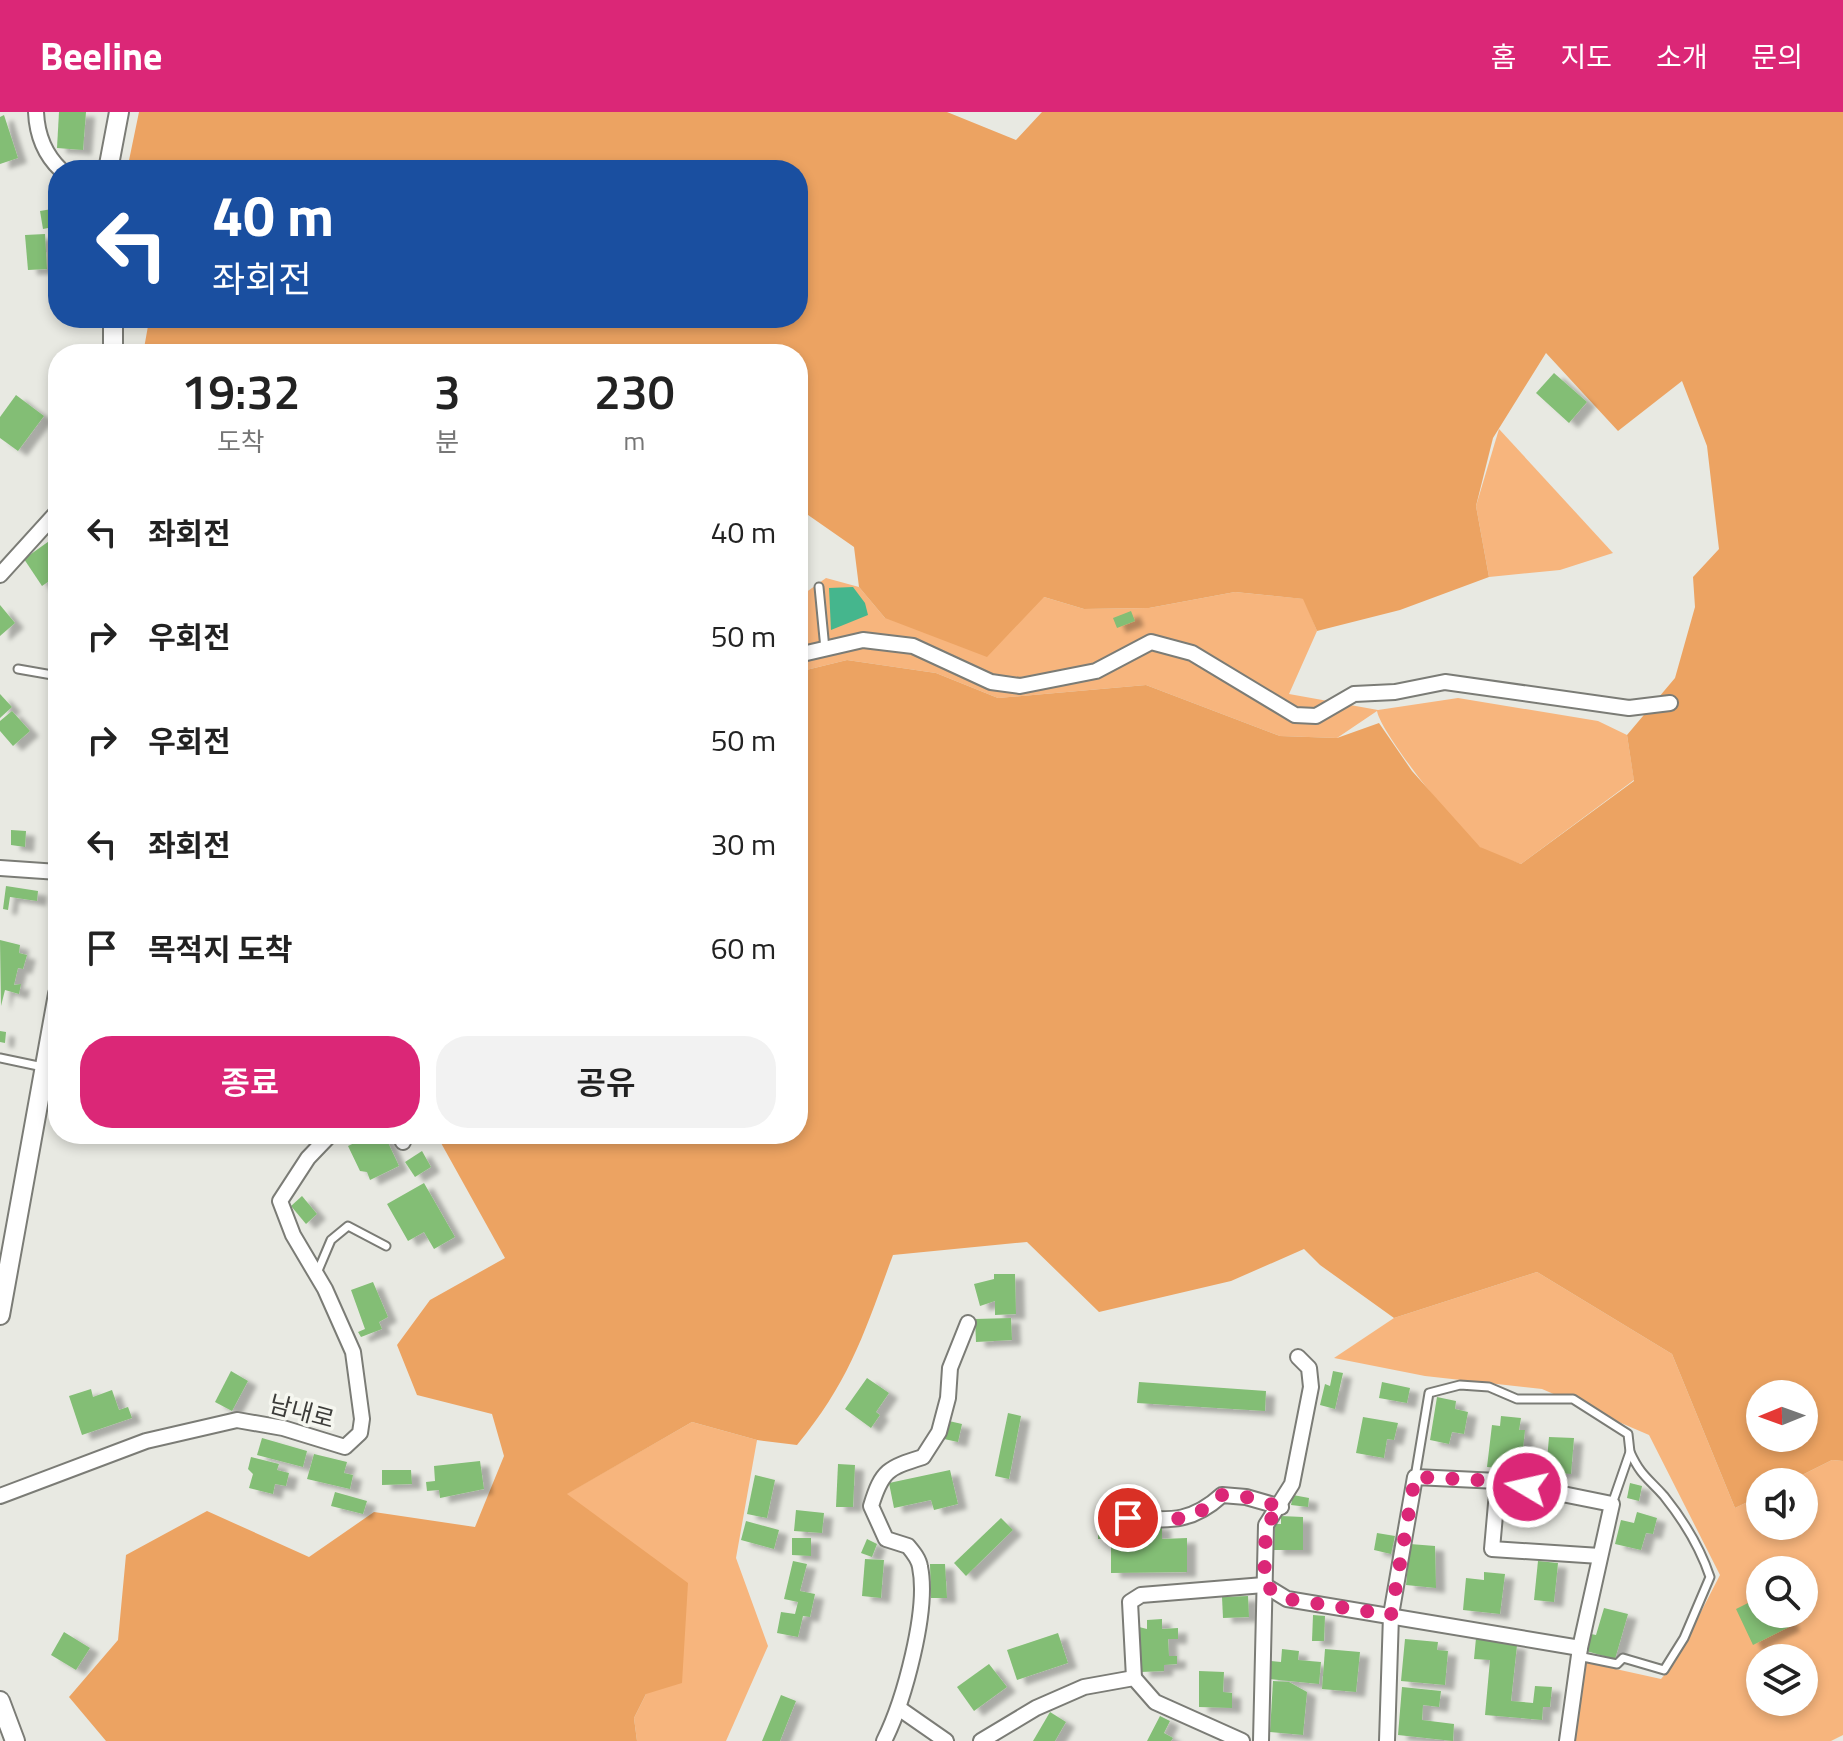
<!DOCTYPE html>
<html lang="ko">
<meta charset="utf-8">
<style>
body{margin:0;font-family:"Titillium Web","Noto Sans KR",sans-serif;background:#f2f2f2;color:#222;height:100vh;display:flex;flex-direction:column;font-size:30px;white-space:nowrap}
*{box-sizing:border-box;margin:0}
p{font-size:26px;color:#767676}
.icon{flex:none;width:44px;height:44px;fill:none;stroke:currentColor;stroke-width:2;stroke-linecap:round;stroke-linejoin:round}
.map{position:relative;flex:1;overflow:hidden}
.details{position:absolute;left:48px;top:232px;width:760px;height:800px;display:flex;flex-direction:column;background:#fff;border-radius:32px;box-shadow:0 4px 12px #0003}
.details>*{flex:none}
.banner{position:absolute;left:48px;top:48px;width:760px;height:168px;border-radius:32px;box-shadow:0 4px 12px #0003;background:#1a4fa0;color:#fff;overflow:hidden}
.needle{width:52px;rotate:269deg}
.controls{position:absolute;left:1746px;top:1268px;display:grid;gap:16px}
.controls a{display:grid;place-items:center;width:72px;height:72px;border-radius:50%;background:#fff;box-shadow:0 4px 12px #0003;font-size:40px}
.pin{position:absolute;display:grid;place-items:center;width:68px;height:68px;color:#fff;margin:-34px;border:4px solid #fff;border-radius:50%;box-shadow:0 2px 8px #0007}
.me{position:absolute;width:88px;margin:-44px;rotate:279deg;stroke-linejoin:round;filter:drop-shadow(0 0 6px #0008)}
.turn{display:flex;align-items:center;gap:28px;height:168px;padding:0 32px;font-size:36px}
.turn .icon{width:104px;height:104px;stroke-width:2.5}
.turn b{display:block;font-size:56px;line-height:68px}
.eta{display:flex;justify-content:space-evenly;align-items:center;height:136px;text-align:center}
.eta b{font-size:48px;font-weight:600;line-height:56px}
.cta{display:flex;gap:16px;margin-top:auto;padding:16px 32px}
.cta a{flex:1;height:92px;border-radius:32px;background:#db2777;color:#fff;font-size:32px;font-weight:600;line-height:92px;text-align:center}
.cta a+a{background:#f2f2f2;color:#222}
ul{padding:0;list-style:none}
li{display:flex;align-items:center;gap:24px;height:104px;padding:0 32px}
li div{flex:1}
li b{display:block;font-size:30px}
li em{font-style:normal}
header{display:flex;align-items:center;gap:48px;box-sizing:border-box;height:112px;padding:0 40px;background:#db2777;color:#fff}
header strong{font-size:38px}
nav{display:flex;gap:44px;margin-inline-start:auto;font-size:28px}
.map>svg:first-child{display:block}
</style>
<header>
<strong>Beeline</strong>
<nav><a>홈</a><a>지도</a><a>소개</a><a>문의</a></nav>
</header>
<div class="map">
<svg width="1843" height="1629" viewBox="0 0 1843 1629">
<defs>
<filter id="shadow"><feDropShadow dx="9" dy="5" stdDeviation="2" flood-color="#0004"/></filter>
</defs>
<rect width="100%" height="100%" fill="#e8e9e2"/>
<g fill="#f7b57d" fill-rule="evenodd">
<path d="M1499 317 1613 441 1560 458 1489 465 1476 394Z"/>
<path d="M826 466 859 475 885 506 1044 485 1084 497 1149 496 1235 480 1304 487 1317 519 1289 582 1378 598 1458 586 1598 609 1627 623 1634 668 1521 752C1508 747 1492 743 1481 736 1461 722 1381 622 1377 599L1337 626 1280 624 1146 573 998 586 936 561 847 548 798 560V486Z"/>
<path d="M1537 1160 1672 1242 1735 1396 1760 1384V1414H1804V1370H1788L1832 1348 1843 1349V1623L1831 1629H1574L1584 1550 1661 1567 1674 1552 1720 1463 1649 1323 1542 1277 1425 1264 1334 1246 1394 1206ZM1760 1458H1804V1502H1760ZM1760 1546H1804V1590H1760Z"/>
<path d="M692 1310 757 1328 736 1446 768 1534 726 1629H637L634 1606 646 1582 566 1382Z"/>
</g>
<path fill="#eca362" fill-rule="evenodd" d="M139 0H947L1016 28 1042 0H1843V1349L1832 1348 1788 1370H1760V1384L1735 1396 1672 1242 1537 1160 1394 1206 1320 1153 1304 1137 1231 1169 1099 1200 1027 1130 893 1143C865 1219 850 1269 797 1333L757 1328 692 1310 567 1382 688 1471 682 1571 646 1582 634 1606 637 1629H106L69 1585 118 1528 126 1443 207 1399 309 1445 374 1400 475 1415 504 1344 492 1302 417 1283 397 1233 430 1188 505 1146 436 1022H798V560L847 548 936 561 998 586 1146 573 1280 624 1337 626 1379 611 1412 659 1480 735 1521 752 1634 669 1627 623 1675 566 1695 495 1693 465 1719 437 1707 334 1682 269 1618 319 1546 241 1493 326 1476 394 1489 465 1400 498 1317 519 1303 487 1235 480 1149 496 1084 497 1044 485 987 545 885 506 859 475 854 435 798 396V242H143L148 214 144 206H798V58H127ZM1760 1282H1804V1326H1760Z"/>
<path fill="#45b68d" d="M853 475 865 491 868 503 831 518 829 476Z"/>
<g fill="#83be75" filter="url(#shadow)">
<path d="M59 0H86L83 38 57 36Z"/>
<path d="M4 3 18 46 0 52V5Z"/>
<path d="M58 96V114L43 117 40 99Z"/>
<path d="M45 122 47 157 28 158 25 123Z"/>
<path d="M1554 261 1587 290 1569 311 1536 281Z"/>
<path d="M16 283 44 304 18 339 0 326V305Z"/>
<path d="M52 427 58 435V463L42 474 24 447Z"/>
<path d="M0 493 15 511 0 524Z"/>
<path d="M1131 499 1135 509 1117 516 1113 506Z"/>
<path d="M0 582 12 595 0 606Z"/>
<path d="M12 599 30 619 13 634 0 619V609Z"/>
<path d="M11 718 26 719 25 735 11 733Z"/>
<path d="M6 774 38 779 37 789 10 785 8 798 3 797Z"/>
<path d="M0 828 20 833 19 841 27 843 23 857 18 856 14 873 21 872 19 882 5 878 1 894Z"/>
<path d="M0 919 6 920 5 931 0 930Z"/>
<path d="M373 1022H384L399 1054 370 1068 367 1060 360 1059 348 1034Z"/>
<path d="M422 1039 431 1055 415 1065 405 1050Z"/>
<path d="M424 1071 455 1125 434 1137 424 1120 408 1129 387 1092Z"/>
<path d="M302 1084 317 1102 306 1112 291 1094Z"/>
<path d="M994 1162H1015L1016 1202 995 1203V1189L980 1194 974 1172 994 1167Z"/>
<path d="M373 1170 388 1205 379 1210 382 1217 361 1225 358 1220 365 1217 351 1178Z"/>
<path d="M1011 1206 1012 1228 976 1230 975 1207Z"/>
<path d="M231 1259 248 1269 232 1299 215 1290Z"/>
<path d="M1333 1259 1343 1261 1335 1297 1320 1293 1325 1272 1330 1274Z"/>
<path d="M867 1266 889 1281 876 1300 880 1303 871 1316 845 1297Z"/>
<path d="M1139 1270 1266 1279 1265 1299 1137 1291Z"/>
<path d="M1382 1270 1410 1276 1407 1291 1379 1286Z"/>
<path d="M91 1277 93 1285 112 1278 119 1298 128 1295 132 1306 82 1323 69 1284Z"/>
<path d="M1437 1285 1456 1289 1455 1297 1468 1300 1464 1322 1452 1320 1449 1332 1430 1328Z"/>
<path d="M1008 1301 1021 1304 1009 1367 995 1364Z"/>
<path d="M1501 1304 1521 1306 1519 1318H1525L1522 1346 1510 1345 1509 1357 1487 1355 1492 1313 1500 1314Z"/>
<path d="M1363 1305 1398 1311 1394 1328 1387 1327 1384 1346 1356 1341Z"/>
<path d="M949 1309 962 1312 958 1330 944 1327Z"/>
<path d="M1549 1325 1574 1326 1571 1362 1546 1360Z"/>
<path d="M262 1326 307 1339 303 1355 257 1343Z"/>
<path d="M314 1342 347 1350 344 1361 353 1363 350 1377 307 1367Z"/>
<path d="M251 1345 279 1352 277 1358 289 1361 286 1374 275 1372 273 1382 249 1376 253 1362 248 1357Z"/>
<path d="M480 1349 484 1377 440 1386 439 1378 427 1379 426 1370 435 1369 434 1354Z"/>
<path d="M838 1352 855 1353 853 1395H836Z"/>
<path d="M382 1358H411L412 1372 382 1373Z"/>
<path d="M950 1358 958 1392 934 1398 931 1388 894 1396 889 1371Z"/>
<path d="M755 1363 775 1368 767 1406 747 1402Z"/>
<path d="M1630 1371 1642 1374 1639 1389 1627 1386Z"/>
<path d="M335 1380 367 1389 363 1402 331 1394Z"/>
<path d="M1293 1383 1309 1386 1308 1395 1291 1393Z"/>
<path d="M796 1398 824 1401 822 1421 794 1419Z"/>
<path d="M1637 1400 1657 1406 1653 1422 1646 1421 1641 1438 1615 1432 1621 1408 1634 1411Z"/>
<path d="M1281 1404 1303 1405V1438H1274L1275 1412H1281Z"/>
<path d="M1001 1406 1013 1418 966 1464 954 1451Z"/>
<path d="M746 1409 779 1418 774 1437 741 1428Z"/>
<path d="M1162 1413V1427L1187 1426V1460L1111 1461V1427H1098V1414Z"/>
<path d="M1377 1421 1395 1424 1391 1442 1374 1438Z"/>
<path d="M792 1426H811V1444L792 1443Z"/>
<path d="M867 1427 877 1432 872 1445 861 1441Z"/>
<path d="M1410 1432 1435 1434 1436 1476 1406 1473Z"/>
<path d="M865 1447 884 1448 881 1486 862 1484Z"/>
<path d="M793 1449 807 1452 800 1479 815 1482 810 1505 803 1504 798 1525 777 1521 781 1500 795 1502 798 1490 784 1487Z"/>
<path d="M1538 1449 1558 1451 1554 1490 1534 1488Z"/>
<path d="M930 1452H945L947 1486H931Z"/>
<path d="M1484 1460 1505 1462 1500 1502 1463 1498 1466 1466 1484 1468Z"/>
<path d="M1248 1484 1249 1505 1223 1506 1222 1485Z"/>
<path d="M1760 1485V1502H1785L1791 1514 1753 1533 1736 1497Z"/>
<path d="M1604 1496 1628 1502 1615 1547 1586 1539 1591 1522 1596 1523Z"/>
<path d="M1313 1503 1325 1504 1324 1529H1312Z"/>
<path d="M1162 1507V1517L1178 1516V1527H1168L1169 1544H1177V1552L1164 1553V1559L1141 1560 1139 1515 1147 1517V1508Z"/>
<path d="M64 1520 90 1536 76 1558 51 1543Z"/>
<path d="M1058 1521 1068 1551 1017 1568 1007 1538Z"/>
<path d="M1476 1526 1517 1533 1511 1589 1533 1591 1535 1574 1552 1575 1550 1595H1543L1542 1608 1485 1603 1490 1548 1474 1547Z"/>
<path d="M1405 1527 1438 1530 1437 1538 1448 1539 1445 1573 1401 1569Z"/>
<path d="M1282 1537 1299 1539 1298 1548 1321 1550 1319 1572 1269 1567 1271 1549 1281 1550Z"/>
<path d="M1325 1537 1360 1540 1356 1580 1322 1577Z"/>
<path d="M989 1552 1007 1575 974 1599 957 1575Z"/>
<path d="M1199 1559 1224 1560 1223 1580 1232 1581V1596L1199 1595Z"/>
<path d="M1273 1569 1289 1570 1307 1580 1303 1623 1270 1620Z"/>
<path d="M1402 1575 1441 1579 1439 1595 1423 1593 1422 1608 1454 1612 1453 1629 1398 1623Z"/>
<path d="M781 1583 796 1589 780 1629H762Z"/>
<path d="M1050 1600 1066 1610 1055 1629H1033Z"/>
<path d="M1160 1604 1170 1609 1164 1621 1173 1626 1171 1629H1147Z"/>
</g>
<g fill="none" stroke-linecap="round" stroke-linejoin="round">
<defs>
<g id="service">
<path d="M819 475 825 537"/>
<path d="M18 557 58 564"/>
<path d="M0 946 43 955"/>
<path d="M317 1161 331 1128 348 1114 386 1134"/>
<path d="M1415 1365 1429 1281 1460 1273 1489 1275 1517 1287H1573L1628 1322 1630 1340 1612 1392"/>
<path d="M1578 1544 1617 1552 1623 1546 1664 1558 1684 1526 1710 1465C1700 1435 1684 1409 1664 1384 1648 1366 1641 1364 1630 1340"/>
</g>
<g id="minor">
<path d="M36 0C37 23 44 42 61 58"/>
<path d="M0 463 58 399"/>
<path d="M798 543 863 528 913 534 991 570 1020 574 1096 559 1151 530 1192 541 1295 603 1316 604 1354 582 1395 580 1445 570 1629 596 1670 591"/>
<path d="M0 756 58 760"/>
<path d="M399 1022 403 1030"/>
<path d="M1498 1369 1492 1437 1600 1444"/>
<path d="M0 1384 146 1329 237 1308 283 1316 345 1335 360 1321 362 1307 353 1240 325 1177 293 1123 280 1089 308 1046 331 1022"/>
<path d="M1128 1406C1169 1408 1190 1412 1222 1383L1246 1385 1281 1395"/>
<path d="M1134 1566 1130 1490 1141 1483 1264 1473 1287 1487 1580 1536"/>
<path d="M900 1597 946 1629"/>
<path d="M884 1629C904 1589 929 1498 920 1455 919 1447 913 1440 908 1434L886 1427 871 1394C882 1358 888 1356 923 1345L939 1320 948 1286 950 1256 968 1211"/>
<path d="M981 1629 1036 1596 1084 1575 1134 1566 1155 1590 1242 1629"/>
<path d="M1261 1629 1266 1413 1292 1372 1311 1275 1309 1256 1298 1245"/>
<path d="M1387 1629 1391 1503 1415 1365 1498 1369 1612 1392 1580 1536 1567 1629"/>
</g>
<g id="tertiary">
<path d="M108 58 119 0"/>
<path d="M113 242V206"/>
<path d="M0 1203 58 882"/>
<path d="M0 1589 15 1629"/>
</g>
</defs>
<use href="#service" stroke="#7b7c76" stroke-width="11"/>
<use href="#minor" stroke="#7b7c76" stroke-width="18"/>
<use href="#tertiary" stroke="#7b7c76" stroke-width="22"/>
<use href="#service" stroke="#fff" stroke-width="7"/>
<use href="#minor" stroke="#fff" stroke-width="14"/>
<use href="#tertiary" stroke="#fff" stroke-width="18"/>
</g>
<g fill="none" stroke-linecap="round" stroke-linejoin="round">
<path stroke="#db2777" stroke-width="14" stroke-dasharray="0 25.2" d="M1128 1406C1169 1408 1190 1413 1222 1383L1246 1385 1281 1395 1266 1413 1264 1473 1287 1487 1391 1503 1415 1365 1498 1369 1527 1375"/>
</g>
<g text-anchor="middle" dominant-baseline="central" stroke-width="7" stroke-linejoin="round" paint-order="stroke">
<g font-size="24" fill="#3c3c39" stroke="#f6f7f0">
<text transform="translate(302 1299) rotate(15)">남내로</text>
</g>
</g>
</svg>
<div class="controls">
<a><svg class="needle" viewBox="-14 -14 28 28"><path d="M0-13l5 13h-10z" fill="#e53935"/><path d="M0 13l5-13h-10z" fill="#767676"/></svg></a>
<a><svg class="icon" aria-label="sound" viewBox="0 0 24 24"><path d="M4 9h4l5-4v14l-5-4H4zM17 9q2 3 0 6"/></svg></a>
<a><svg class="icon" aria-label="search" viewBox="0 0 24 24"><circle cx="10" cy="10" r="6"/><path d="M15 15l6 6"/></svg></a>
<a><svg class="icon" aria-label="layers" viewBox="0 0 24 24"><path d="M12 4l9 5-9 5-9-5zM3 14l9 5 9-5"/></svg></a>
</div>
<div class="pin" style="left:1128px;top:1406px;background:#d93025"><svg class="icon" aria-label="arrive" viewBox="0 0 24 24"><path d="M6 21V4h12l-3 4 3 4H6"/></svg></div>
<svg class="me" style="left:1527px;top:1375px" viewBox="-20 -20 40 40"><circle r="17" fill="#db2777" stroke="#fff" stroke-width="3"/><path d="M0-11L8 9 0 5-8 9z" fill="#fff"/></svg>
<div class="banner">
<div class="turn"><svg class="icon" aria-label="left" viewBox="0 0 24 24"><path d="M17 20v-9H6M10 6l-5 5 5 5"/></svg><div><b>40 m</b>좌회전</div></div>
</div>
<section class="details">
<div class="eta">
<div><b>19:32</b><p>도착</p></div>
<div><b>3</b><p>분</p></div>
<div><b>230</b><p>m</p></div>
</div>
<ul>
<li><svg class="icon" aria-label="left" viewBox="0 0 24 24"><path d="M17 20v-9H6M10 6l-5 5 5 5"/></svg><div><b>좌회전</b></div><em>40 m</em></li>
<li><svg class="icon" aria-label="right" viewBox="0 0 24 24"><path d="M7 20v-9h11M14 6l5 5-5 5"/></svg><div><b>우회전</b></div><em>50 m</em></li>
<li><svg class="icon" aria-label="right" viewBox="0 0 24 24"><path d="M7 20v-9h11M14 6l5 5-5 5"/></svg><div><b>우회전</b></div><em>50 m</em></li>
<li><svg class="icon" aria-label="left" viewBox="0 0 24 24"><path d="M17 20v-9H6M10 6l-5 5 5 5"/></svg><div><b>좌회전</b></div><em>30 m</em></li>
<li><svg class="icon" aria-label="arrive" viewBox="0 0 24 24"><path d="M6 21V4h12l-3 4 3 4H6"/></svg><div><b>목적지 도착</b></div><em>60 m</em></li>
</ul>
<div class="cta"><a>종료</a><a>공유</a></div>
</section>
</div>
